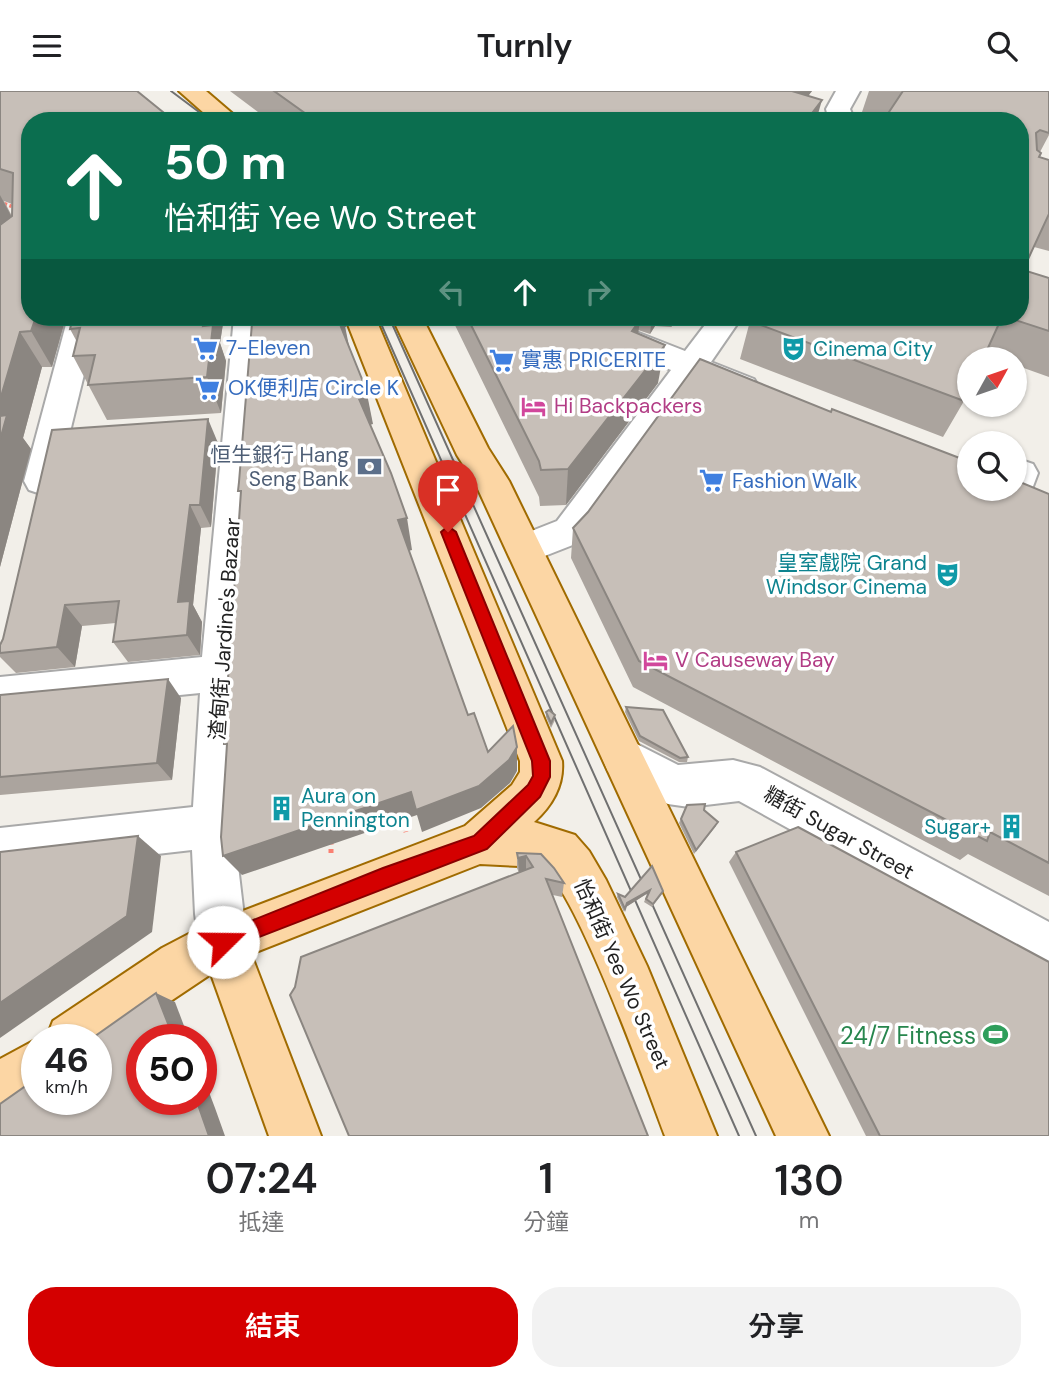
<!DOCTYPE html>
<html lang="zh-TW">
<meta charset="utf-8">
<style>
body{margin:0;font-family:"DM Sans","Noto Sans TC",sans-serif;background:#f2f2f2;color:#202124;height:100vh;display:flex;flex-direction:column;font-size:26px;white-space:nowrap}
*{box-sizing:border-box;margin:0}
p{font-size:23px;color:#757577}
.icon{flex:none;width:38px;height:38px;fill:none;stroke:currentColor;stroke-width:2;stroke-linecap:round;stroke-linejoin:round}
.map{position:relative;height:1045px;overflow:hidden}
.details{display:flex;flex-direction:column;background:#fff;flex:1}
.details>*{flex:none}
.top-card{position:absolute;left:21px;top:21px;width:1008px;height:214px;border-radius:28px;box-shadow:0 2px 5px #0004;background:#0b6e4f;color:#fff;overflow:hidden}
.needle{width:46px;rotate:50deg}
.buttons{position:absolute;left:957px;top:256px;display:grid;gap:14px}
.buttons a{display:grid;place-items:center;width:70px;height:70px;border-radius:50%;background:#fff;box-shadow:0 2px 5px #0004;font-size:35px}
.speed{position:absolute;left:21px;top:933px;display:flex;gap:14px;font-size:35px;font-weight:700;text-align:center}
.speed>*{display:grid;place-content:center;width:91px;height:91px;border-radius:50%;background:#fff;box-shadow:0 2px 5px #0004;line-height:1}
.speed small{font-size:18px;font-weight:400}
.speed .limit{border:10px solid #d22;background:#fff;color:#111}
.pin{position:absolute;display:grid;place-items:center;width:60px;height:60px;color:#fff;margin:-72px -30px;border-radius:50% 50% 50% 0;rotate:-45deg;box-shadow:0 0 7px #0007}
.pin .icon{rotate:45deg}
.me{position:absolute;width:77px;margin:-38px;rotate:68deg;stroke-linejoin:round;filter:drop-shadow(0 0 5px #0008)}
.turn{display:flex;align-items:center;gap:24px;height:147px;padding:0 28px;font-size:32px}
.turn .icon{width:91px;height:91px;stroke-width:2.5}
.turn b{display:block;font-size:49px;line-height:60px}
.lanes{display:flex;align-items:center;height:66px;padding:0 28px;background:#0003;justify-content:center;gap:35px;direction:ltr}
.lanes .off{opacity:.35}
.eta{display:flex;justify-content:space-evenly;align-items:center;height:119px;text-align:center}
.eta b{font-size:42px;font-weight:600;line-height:49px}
.primary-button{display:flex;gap:14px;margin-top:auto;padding:14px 28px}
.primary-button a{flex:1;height:80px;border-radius:28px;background:#d40000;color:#fff;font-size:28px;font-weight:600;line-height:80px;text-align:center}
.primary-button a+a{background:#f2f2f2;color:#202124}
header{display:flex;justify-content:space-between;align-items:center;height:91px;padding:0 28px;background:#fff;font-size:32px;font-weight:600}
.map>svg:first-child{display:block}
</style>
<header><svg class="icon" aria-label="menu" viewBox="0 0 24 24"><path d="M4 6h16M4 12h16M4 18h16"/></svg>Turnly<svg class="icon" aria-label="search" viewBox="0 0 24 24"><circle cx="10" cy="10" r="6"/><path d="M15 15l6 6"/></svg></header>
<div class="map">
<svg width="1049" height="1045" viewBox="0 0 1049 1045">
<rect width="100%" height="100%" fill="#f2efe9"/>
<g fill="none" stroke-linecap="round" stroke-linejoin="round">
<defs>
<g id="minor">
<path d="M836 0H860L850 18 855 30H829L826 18Z"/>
<path d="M68 226H98L58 390 53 399 41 403 29 399 24 390Z"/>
<path d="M234 226H264L250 424 240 623 237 766 247 851 240 868 223 875 206 868 199 851 195 823 192 759 0 781V737L193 716 200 602 0 622V586L202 566Z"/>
<path d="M555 226H598L685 260 711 226H742L711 271 754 288 759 296 754 304 743 308 697 290 583 450 537 468 524 463 519 453 524 443 557 430 671 279 559 233Z"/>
<path d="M1021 369 1033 373 1038 382 1026 414 1014 418 1002 414 996 404 999 397H1015V371Z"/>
<path d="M623 646 678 674 733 669 760 676 1049 831V881L739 710 689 716 668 713 644 703 617 686 608 680 602 666 608 652Z"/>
</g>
<g id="major">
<path d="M179 0H206L241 30H213Z"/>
<path d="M345 226H375L562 670C564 694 552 715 534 731L575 744 589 760 606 789 647 875 717 1045H665C648 1000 574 792 541 776L480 773 251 863 321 1045H269L211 883 96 960V948H46L53 930 162 857 206 834 465 735 512 694 520 681V670Z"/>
<path d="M392 226H422L488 357 509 390 829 1045H776L477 396 457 364Z"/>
<path d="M37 948V1003L18 1016 0 1024V968Z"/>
</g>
</defs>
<use href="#minor" stroke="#a9a9a9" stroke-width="4"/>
<use href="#major" stroke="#a06b00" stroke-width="4"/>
<path stroke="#fa8072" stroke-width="3.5" stroke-dasharray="2.5 2.5" stroke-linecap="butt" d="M0 111 16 117"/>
<g stroke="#fa8072" stroke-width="5" stroke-dasharray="4.5 4.5" stroke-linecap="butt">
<path d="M401 723 406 741"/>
<path d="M331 749V762"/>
</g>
<use href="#minor" fill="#fff" fill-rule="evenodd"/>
<use href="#major" fill="#fcd6a4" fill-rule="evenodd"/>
<g stroke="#707070" stroke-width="2">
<path d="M171 0 211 30"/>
<path d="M378 226 739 1045"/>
<path d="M389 226 756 1045"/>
</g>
</g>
<g fill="#aba49e" fill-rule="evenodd">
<path d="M0 0 30 30V226H66L52 276H42L23 347 31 358 0 476ZM4 110 12 113V125Z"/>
<path d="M230 0H812L808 5 816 30H270Z"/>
<path d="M869 0H1049V44L1040 61 1039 66 1049 69V160L1034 156 1023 179 1049 187V286L1015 274V268H998L985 263 964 310 943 346 740 268 750 230 753 226H1020V30H880L861 24Z"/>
<path d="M224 226 220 252 226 270 221 322 107 329 73 265 77 251 70 238Z"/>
<path d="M451 226H679L671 236 655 235 650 243 638 239V243L658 292 566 414 540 415 539 406Z"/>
<path d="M831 321 1049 403V805L968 763 960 769 633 596 571 467 573 437Z"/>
<path d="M218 352 211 436 201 437 193 514 202 531 200 564 128 571 113 551 116 532 82 535 75 576 16 582 0 566V554Z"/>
<path d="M0 604 181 607 172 689 0 704Z"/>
<path d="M626 616 688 666 687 671H679L639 650 625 621Z"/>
<path d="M546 621 555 629 551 637 546 626Z"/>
<path d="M687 714 704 719 716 735 694 763 679 732Z"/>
<path d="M736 761 1049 1045H866L729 771Z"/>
<path d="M517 762 541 763 564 792 562 806 553 804 519 782 517 777Z"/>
<path d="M652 775 663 800 662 803 652 816 644 811 648 802 626 816 624 821 617 806 618 803 625 806Z"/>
</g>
<g fill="#8b8681">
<path d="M791 0H812L789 30Z"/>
<path d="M822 9 816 30H806Z"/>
<path d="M0 104 18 138 0 152Z"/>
<path d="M36 226H66L52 276 31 240Z"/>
<path d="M205 226H224L220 252 226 270 221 322 207 286 203 235Z"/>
<path d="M652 226H656L655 235 650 243Z"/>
<path d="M673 226H679L671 236Z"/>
<path d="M640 229 635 267 632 240Z"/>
<path d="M345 235 352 270 341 236Z"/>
<path d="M20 241 42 276 23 347 31 358 0 476V309Z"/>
<path d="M665 254 658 292 566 414 568 378Z"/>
<path d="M366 298 373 333 363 336 356 301Z"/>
<path d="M208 328 218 352 211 436 200 414Z"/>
<path d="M190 414 201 437 193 514 202 531 200 564 187 544 178 511Z"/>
<path d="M407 427 412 459 405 461 398 429Z"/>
<path d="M65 514 82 535 75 576 57 556Z"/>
<path d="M168 588 181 607 172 689 157 672Z"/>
<path d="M517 656V680L510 692 481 717 422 741 417 724 242 784 223 765Z"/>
<path d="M138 745 161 765 152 841 0 947V912Z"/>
<path d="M526 765V780L519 782 518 767Z"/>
<path d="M650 799 648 802 626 816 627 812Z"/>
<path d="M156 902 175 911 189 948H174Z"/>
<path d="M201 980 215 1017 225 1045H209L196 1008H201Z"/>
</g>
<g fill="#c7bfb8" stroke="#8b8681" stroke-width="2">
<path d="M0 0H137L174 30H30V226H36L31 240 20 241 0 309V134L12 125 13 82 0 78Z"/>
<path d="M274 0H792L822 9 806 30H316Z"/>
<path d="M903 0H1049V42L1040 39 1036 42 1037 59 1041 62 1039 66 1049 69V123L1023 179 1049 187V240L1006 226H1020V30H883Z"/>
<path d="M73 226H205L203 235 213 234 207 286 88 294 95 264 73 265 80 237 70 238Z"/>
<path d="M258 226H341L345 235 341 236 366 298 356 301 391 382 407 427 398 429 468 624 474 622 488 661 513 635 517 656 509 669 479 695 416 719 411 701 223 765 221 746 227 653H224L226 616 241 400H238L239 391 252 232H258Z"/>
<path d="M467 226H632L640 229 632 240 665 254 568 378 541 379 539 370Z"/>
<path d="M753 226H1002L983 268H970V298L964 310 750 230Z"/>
<path d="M700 268 831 321 832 318 970 371V397H1015V389L1049 403V772L990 741 987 750 639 570 573 437 588 421Z"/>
<path d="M7 324 0 349V325Z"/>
<path d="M208 328 200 414H190L178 511 190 510 187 544 113 551 119 510 65 514 57 556 0 562V554L3 548 52 339Z"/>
<path d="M168 588 157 672 0 686V604Z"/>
<path d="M626 616 663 619 688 666 680 667 640 645Z"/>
<path d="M549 619 555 624 551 632 546 621Z"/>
<path d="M705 713 704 719 718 731 696 759 681 728 687 714Z"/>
<path d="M798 736 1049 871V1045H880L736 761Z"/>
<path d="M138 745 127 825 0 912V761Z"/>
<path d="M517 762 541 763 554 777 564 792 546 788 648 1045H349L290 904 295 896 301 866 533 776 526 765 518 767Z"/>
<path d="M652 775 663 800 653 813 646 808 650 799 627 812 625 818 618 803 625 806Z"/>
<path d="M156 902 174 948H142V1008H196L209 1045H0V1013L37 987V1008H96V948H91Z"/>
</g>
<path fill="#d40000" stroke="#8a0000" stroke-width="2" d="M448 435 456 441 550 670V686L540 706 487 758 223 860 216 858 213 851 216 844 383 777 474 745 528 694 533 685 532 670 441 441Z"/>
<defs>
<symbol id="supermarket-bare" viewBox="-9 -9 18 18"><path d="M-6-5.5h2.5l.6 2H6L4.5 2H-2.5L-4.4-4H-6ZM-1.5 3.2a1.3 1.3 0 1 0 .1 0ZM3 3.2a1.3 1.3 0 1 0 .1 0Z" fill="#3f7fe0" stroke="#fff" stroke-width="2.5" paint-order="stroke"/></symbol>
<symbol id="theatre-bare" viewBox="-9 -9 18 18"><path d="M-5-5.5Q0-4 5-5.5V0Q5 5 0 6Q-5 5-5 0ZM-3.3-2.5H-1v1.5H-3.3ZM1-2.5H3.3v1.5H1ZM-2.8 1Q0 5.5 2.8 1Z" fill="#0f9aa8" stroke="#fff" stroke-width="2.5" paint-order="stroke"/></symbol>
<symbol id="hotel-bare" viewBox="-9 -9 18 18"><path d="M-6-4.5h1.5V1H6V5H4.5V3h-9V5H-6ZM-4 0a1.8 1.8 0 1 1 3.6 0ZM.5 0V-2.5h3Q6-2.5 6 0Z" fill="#d1479c" stroke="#fff" stroke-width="2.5" paint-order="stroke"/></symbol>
<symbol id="bank-bare" viewBox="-9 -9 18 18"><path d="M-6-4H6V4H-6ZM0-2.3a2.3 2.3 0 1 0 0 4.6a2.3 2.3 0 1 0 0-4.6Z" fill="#5c6f8a" stroke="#fff" stroke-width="2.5" paint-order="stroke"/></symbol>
<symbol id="building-bare" viewBox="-9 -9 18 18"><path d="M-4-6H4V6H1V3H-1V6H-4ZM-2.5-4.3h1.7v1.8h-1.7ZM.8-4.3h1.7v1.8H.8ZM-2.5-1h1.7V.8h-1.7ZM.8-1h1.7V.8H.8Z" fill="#0f9aa8" stroke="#fff" stroke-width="2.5" paint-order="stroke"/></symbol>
<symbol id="stadium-bare" viewBox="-9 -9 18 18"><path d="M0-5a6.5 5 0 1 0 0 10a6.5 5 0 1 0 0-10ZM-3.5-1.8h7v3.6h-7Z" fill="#2e9e5b" stroke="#fff" stroke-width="2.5" paint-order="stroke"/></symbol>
</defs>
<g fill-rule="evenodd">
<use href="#supermarket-bare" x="188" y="240" width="35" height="35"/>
<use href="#theatre-bare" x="776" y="240" width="35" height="35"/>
<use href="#supermarket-bare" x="484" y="252" width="35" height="35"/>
<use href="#supermarket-bare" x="190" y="280" width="35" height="35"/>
<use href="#hotel-bare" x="516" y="298" width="35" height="35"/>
<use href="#bank-bare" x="352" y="358" width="35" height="35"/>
<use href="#supermarket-bare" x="694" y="372" width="35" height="35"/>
<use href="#theatre-bare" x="930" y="466" width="35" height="35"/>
<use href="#hotel-bare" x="638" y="552" width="35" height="35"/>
<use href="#building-bare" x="264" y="700" width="35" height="35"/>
<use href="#building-bare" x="994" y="718" width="35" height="35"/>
<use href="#stadium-bare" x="978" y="926" width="35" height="35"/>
</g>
<g text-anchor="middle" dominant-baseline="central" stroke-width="7" stroke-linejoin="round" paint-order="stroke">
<g font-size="21" fill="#366cbe" stroke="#fff" text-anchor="start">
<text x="226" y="257">7-Eleven</text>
<text x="521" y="269">實惠 PRICERITE</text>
<text x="228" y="297">OK便利店 Circle K</text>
<text x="732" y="390">Fashion Walk</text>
</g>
<g font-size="21" fill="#0d838f" stroke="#fff" text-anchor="start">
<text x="813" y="258">Cinema City</text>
<text x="927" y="472" text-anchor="end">皇室戲院 Grand<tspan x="927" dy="24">Windsor Cinema</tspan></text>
<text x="301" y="705">Aura on<tspan x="301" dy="24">Pennington</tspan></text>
<text x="991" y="736" text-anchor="end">Sugar+</text>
</g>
<g font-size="21" fill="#b23c85" stroke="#fff" text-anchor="start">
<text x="554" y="315">Hi Backpackers</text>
<text x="675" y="569">V Causeway Bay</text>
</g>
<g font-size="21" fill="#4e5e75" stroke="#fff" text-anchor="end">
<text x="349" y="364">恒生銀行 Hang<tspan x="349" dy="24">Seng Bank</tspan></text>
</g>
<g font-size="21" fill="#222" stroke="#fff">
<text transform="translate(225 538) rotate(-86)">渣甸街 Jardine's Bazaar</text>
<text transform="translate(839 742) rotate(29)">糖街 Sugar Street</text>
<text transform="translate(622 883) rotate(66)">怡和街 Yee Wo Street</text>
</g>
<g font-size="24" fill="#27864d" stroke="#fff" text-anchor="end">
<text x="976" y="944">24/7 Fitness</text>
</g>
</g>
</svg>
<div class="buttons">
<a><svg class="needle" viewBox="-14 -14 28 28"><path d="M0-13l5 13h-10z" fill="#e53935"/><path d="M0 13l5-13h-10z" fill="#757577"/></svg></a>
<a><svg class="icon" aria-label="search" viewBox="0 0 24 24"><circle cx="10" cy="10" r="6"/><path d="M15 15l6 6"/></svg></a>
</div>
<div class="speed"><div>46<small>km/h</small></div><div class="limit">50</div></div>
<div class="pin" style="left:448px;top:441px;background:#d93025"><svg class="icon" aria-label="arrive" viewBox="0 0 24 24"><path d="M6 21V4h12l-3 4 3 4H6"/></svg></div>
<svg class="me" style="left:223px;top:851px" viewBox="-20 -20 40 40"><circle r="19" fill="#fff"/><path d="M0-13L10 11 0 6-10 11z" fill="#d40000"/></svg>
<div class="top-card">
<div class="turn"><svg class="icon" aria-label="ahead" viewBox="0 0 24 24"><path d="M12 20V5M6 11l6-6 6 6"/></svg><div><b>50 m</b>怡和街 Yee Wo Street</div></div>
<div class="lanes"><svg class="icon off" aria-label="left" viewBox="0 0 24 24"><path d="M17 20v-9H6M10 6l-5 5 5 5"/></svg><svg class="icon" aria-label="ahead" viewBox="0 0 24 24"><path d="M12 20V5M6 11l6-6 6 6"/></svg><svg class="icon off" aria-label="right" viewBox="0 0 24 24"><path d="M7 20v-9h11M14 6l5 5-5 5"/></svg></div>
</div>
</div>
<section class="details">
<div class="eta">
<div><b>07:24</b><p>抵達</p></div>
<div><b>1</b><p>分鐘</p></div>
<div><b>130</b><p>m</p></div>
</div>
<div class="primary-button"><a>結束</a><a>分享</a></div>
</section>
